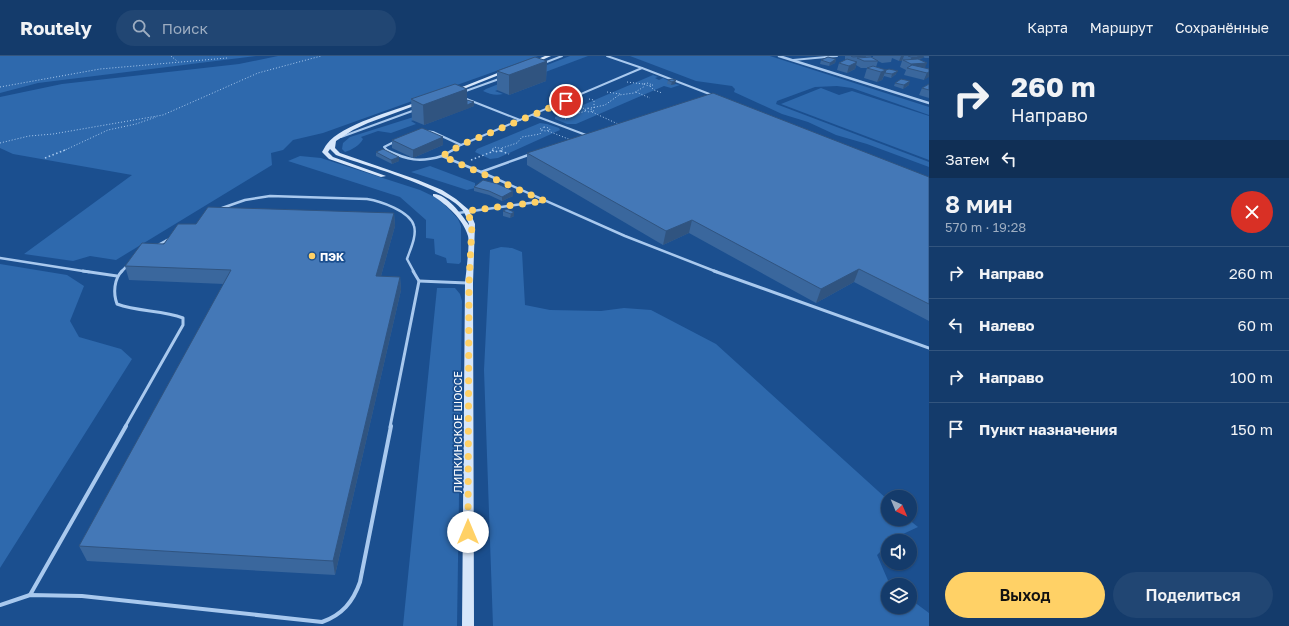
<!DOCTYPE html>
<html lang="ru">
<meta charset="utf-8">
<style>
body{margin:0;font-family:"Golos Text",sans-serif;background:#214673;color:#f1f3f6;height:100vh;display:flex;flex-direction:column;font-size:15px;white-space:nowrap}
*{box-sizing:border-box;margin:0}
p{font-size:13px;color:#9dadc1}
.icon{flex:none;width:22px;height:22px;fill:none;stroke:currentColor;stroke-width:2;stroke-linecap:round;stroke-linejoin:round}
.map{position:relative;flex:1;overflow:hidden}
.panel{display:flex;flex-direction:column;background:#143b6b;width:360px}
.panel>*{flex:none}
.guide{background:#143b6b;color:#f1f3f6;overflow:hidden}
.needle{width:26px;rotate:136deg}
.controls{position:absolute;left:881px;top:434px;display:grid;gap:8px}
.controls a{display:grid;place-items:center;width:36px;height:36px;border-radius:50%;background:#143b6b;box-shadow:0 1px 3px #0004,0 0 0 1px #33557e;font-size:20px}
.pin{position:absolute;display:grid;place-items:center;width:34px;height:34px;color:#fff;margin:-17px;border:2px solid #fff;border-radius:50%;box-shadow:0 1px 4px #0007}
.me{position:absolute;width:44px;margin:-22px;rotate:0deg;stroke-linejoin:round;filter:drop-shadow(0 0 3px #0008)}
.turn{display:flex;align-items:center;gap:14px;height:84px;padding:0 16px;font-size:18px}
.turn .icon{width:52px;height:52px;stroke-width:2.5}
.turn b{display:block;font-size:28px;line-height:34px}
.then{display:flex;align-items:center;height:38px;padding:0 16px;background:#0003;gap:8px;font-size:15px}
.round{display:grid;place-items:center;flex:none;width:42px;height:42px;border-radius:21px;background:#214673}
.overview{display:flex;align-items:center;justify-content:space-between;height:68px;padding:0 16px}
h1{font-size:24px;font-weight:600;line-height:30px}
.cta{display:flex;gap:8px;margin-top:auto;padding:8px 16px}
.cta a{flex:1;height:46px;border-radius:24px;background:#ffd166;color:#111;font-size:16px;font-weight:600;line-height:46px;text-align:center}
.cta a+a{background:#214673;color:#f1f3f6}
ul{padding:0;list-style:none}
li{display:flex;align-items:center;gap:12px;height:52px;padding:0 16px;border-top:1px solid #33557e}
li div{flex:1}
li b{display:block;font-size:15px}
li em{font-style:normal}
header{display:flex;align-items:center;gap:24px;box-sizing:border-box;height:56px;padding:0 20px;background:#143b6b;border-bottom:1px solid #33557e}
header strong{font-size:19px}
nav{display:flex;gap:22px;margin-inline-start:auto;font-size:14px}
.search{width:280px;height:36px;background:#214673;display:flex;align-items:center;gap:10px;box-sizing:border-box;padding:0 14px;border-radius:22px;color:#9dadc1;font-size:15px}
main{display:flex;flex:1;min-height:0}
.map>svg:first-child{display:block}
</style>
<header>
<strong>Routely</strong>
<div class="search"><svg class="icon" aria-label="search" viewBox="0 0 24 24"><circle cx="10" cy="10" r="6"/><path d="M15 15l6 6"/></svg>Поиск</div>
<nav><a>Карта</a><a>Маршрут</a><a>Сохранённые</a></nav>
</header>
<main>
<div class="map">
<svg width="929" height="570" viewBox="0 0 929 570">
<rect width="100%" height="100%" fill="#1b4f8f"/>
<g fill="#2e69ad">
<path d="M0 0H256L38 27 0 37Z"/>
<path d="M278 0H538L323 77 293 84 283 94 271 97 272 109 116 204 90 200 73 205 24 198 132 119 13 98 0 92V41L62 28 239 8Z"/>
<path d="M570 0H588L495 35 503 38C495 40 490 38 483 35L486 33Z"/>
<path d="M630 0H770L929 51V59L852 32 837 30 815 31 777 45 776 48 929 106V111L867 88 836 79 808 66 782 58 734 36 735 33 732 30 696 25Z"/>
<path d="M653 19 658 21 655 22 659 24 663 22 671 26V29L676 28 680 29 671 32 664 30 576 68H567L555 63V61Z"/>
<path d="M821 32 839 39 852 35 929 60V104L781 48Z"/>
<path d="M455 48 411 65 416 68 391 77 378 75 361 81 363 83C360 89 352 94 345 96L342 93 343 87 350 81Z"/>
<path d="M540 67 547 68 559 72 560 74 498 102 490 103 475 96 477 93Z"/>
<path d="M300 100 321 102 420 134 437 142 449 153 458 163 461 170V206L459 208 447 207 446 202 435 198 434 183 426 182V164L400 141 288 105Z"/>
<path d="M430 110 475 127V132L467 134 411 116Z"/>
<path d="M501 191 512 192 522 196 525 249 550 254 601 255 624 252 651 254 716 288 888 444V463H908L918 471 888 485V488L877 499 890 529H888V551H910V543L929 557V570H493L484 314 490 194Z"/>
<path d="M0 208 67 219 84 230 70 265 79 281 121 293 132 303 0 512Z"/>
<path d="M437 232H455L460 238 462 245 457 570H403Z"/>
</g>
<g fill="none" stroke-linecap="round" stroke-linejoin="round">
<g stroke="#a9c9ee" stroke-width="1" stroke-dasharray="1 2" stroke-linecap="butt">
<path d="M171 0 177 5"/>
<path d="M627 26 643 28"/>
<path d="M647 27 653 29 649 30 643 28Z"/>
<path d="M650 30 654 34 662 37"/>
<path d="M0 31 100 13 227 2"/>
<path d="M607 36 620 38"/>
<path d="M636 36 650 42"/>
<path d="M589 43 594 44V52"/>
<path d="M575 48 585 53"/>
<path d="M588 52 594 55 589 56 584 54Z"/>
<path d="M591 52 605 49 619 39 634 37 645 30"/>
<path d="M592 56 618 68"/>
<path d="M565 63 572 59 586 55"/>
<path d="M544 71 549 72 550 74 545 75 540 73Z"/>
<path d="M548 75 571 84"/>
<path d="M0 87 29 80 53 78 163 59 258 17 321 0"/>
<path d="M502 92 517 87 522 81 540 78 542 74"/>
<path d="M63 95 108 74 136 68 156 61"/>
<path d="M493 95 492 94 494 91 503 93 501 95"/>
</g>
<g stroke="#a9c9ee" stroke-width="1.5" stroke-dasharray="1.5 2.5" stroke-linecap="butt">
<path d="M492 94 498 96 502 94"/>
<path d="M501 95 509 98"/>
<path d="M45 102 65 94"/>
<path d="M471 104 494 95"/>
</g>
<g stroke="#a9c9ee" stroke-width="2">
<path d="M607 0 642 12"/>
<path d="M793 4 837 0"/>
<path d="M544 7 562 0"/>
<path d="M463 36 499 23"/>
<path d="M464 42 520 64"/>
<path d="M533 59 586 79"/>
<path d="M426 75 433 76 461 89"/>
<path d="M341 81 415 54"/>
<path d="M388 95 384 91 394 86"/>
<path d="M451 95 461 89 642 12 712 39"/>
</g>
<g stroke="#a9c9ee" stroke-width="2.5">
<path d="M386 94C408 104 419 107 442 100"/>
<path d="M453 94 442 100 481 116"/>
<path d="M531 98 481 116 625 180 717 216"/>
<path d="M222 152 245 144 270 140 367 143C380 145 410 155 414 170 417 180 410 194 407 203L414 216"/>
<path d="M458 157 544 145"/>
<path d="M158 189 169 183"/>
<path d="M0 202 89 216"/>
<path d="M121 216 127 210"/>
</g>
<g stroke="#a9c9ee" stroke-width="3">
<path d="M83 215 117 220"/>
<path d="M122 215C114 223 113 237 117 248 138 256 162 254 183 262V269L125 371"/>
<path d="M714 215 929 292"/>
<path d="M419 225 467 227"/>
<path d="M390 371 419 225 413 215"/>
</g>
<g stroke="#a9c9ee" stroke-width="4">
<path d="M30 539 126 370"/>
<path d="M0 549 30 539 82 540 322 566C342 559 353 546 360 526L391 370"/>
</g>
<path stroke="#a9c9ee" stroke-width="2.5" d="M779 0 929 47"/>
<g fill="#d6e6fa" fill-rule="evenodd">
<path d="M545 0H551L533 8 529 7Z"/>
<path d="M505 14 509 15 456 36 452 35Z"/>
<path d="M418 46 422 47 368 67 353 74 336 85 335 92 340 97 418 124 442 134 456 143 469 154 475 168 473 227 474 570H462L465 227C466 217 470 187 468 180 463 163 447 149 433 140V138C446 137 462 159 469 169V168C467 164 466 160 464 156 450 133 364 109 336 99L330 93 328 96 333 101 386 120 381 121 329 103 322 96C324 93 325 90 327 88 341 69 395 54 418 46Z"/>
</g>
</g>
<g fill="#3a679d">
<path d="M845 0H871V1H873V0H929V2H925L923 1V2L919 3 925 12 929 13 924 24 904 19 906 14 900 11 902 5H899L892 2 891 6 882 7 878 5 876 11 896 18 891 22 884 20 882 24 877 26 864 22 867 12H861L856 9 855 13 847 17 837 14 839 7 845 4Z"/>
<path d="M836 3 835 7 829 10 820 8 821 4Z"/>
<path d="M547 5 546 25 509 39 497 34V15Z"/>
<path d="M672 23 675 28 671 29 667 28 668 24Z"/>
<path d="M895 27 909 29 903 33 894 30Z"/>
<path d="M929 28V42L919 39 922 32Z"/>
<path d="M411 43 467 44 474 50 424 69 412 64Z"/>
<path d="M392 84 443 89 413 102 392 92Z"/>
<path d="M376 96 399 101V105L392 108 376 100Z"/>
<path d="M527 97 929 121V265L854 226 816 247 689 177 663 189 527 109Z"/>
<path d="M474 131 513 135V140L502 145 489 139 474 135Z"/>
<path d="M503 155 514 156V160L510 162 503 160Z"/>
<path d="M394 157 395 170 381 220 400 221 401 234 335 519 87 505 79 490 224 228 129 224 125 210 164 188 196 168Z"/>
</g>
<g fill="#305480">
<path d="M901 0H904L902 5H899Z"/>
<path d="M912 0H924L923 2 918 3 909 7Z"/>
<path d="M836 3 835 7 829 10 830 7Z"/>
<path d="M547 5 546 25 509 39V19Z"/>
<path d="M857 6 855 13 847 17 849 10Z"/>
<path d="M927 7 924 14 909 12 911 8Z"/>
<path d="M886 14 882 24 877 26 881 16Z"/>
<path d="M898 15 896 18 891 22 892 18Z"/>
<path d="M929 16V21L924 24 927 17Z"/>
<path d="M676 24 675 28 671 29 672 26Z"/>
<path d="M910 25 909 29 903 33 904 29Z"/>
<path d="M467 33V53L424 69 423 49Z"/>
<path d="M474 46V50L467 53V49Z"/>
<path d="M443 81V89L413 102V94Z"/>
<path d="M399 101V105L392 108 391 104Z"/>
<path d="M513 135V140L502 145V141Z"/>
<path d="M514 156V160L510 162 511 158Z"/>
<path d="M394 157 395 170 377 234 376 220Z"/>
<path d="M692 164 689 177 663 189 666 175Z"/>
<path d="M859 213 854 226 816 247 821 233Z"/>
<path d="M400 221 401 234 335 519 333 505Z"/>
</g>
<g fill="#4478b7" stroke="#305480">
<path d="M851 0H866L853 1Z"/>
<path d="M908 0H917L919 1H911Z"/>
<path d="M535 1 547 5 509 19 497 15Z"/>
<path d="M828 1 836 3 830 7 821 4Z"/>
<path d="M871 1 878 5H864L857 2Z"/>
<path d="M847 3 857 6 849 10 839 7Z"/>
<path d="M918 3 927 7 911 8 903 4Z"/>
<path d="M912 9 929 13V16L927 17 907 12Z"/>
<path d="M873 10 886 14 881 16 867 12Z"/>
<path d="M889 13 898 15 892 18 885 17 886 14Z"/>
<path d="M672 23 676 24 672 26 668 24Z"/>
<path d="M901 23 910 25 904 29 895 27Z"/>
<path d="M455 28 467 33 423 49 411 43Z"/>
<path d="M929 28V34L922 32Z"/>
<path d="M713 37 929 121V248L859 213 821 233 692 164 666 175 527 97Z"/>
<path d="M467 44 474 46 467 49Z"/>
<path d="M422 72 443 81 413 94 392 84Z"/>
<path d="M383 93 399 101 391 104 376 96Z"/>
<path d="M483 124 498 128 513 135 502 141 489 135 474 131Z"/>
<path d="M208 151 394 157 376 220 400 221 333 505 79 490 231 214 125 210 142 187 164 188 178 168H196Z"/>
<path d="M507 153 514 156 511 158 503 155Z"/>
</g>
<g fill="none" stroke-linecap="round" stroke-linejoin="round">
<path stroke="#ffd166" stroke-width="7" stroke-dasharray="0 12.6" d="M468 476 469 227 472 168 467 155 545 145 442 100 461 89 566 45"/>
</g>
<circle fill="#ffd166" stroke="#1b4f8f" stroke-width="1.5" cx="312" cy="200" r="4"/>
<g text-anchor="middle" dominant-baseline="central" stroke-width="3.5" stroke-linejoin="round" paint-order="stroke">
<g font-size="11" font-weight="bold" fill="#fff" stroke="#1b4f8f" text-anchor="start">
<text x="320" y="200">ПЭК</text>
</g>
<g font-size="11" fill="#fff" stroke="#1b4f8f">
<text transform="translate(457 376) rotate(-90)">ЛИПКИНСКОЕ ШОССЕ</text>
</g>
</g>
</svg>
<div class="controls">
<a><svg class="needle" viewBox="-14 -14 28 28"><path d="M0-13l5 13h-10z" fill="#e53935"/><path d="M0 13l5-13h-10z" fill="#9dadc1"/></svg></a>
<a><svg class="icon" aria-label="sound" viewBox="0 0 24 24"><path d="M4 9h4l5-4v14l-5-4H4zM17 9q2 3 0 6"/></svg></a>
<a><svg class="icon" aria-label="layers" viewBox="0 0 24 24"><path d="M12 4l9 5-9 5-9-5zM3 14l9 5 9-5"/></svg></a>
</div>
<div class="pin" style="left:566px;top:45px;background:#d93025"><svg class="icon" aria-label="arrive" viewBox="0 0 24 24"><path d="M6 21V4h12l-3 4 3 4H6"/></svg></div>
<svg class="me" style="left:468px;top:476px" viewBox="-20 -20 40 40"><circle r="19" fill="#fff"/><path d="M0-13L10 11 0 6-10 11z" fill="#ffd166"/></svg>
</div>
<section class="panel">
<div class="guide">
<div class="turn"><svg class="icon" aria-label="right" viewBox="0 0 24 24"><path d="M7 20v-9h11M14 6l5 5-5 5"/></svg><div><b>260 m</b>Направо</div></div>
<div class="then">Затем<svg class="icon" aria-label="left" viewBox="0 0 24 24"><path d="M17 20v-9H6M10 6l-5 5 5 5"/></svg></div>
</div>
<div class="overview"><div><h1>8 мин</h1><p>570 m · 19:28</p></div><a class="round" style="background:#d93025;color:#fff"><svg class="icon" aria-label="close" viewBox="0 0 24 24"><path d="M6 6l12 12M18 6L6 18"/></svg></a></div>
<ul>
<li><svg class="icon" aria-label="right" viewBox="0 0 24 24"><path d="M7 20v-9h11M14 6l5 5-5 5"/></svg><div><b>Направо</b></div><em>260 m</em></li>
<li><svg class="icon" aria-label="left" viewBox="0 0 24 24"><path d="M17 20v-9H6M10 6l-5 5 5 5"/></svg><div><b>Налево</b></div><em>60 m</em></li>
<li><svg class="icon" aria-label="right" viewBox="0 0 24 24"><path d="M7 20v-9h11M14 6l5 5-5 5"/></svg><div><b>Направо</b></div><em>100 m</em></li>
<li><svg class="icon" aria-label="arrive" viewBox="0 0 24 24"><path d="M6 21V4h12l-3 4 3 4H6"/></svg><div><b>Пункт назначения</b></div><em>150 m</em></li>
</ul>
<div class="cta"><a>Выход</a><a>Поделиться</a></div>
</section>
</main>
